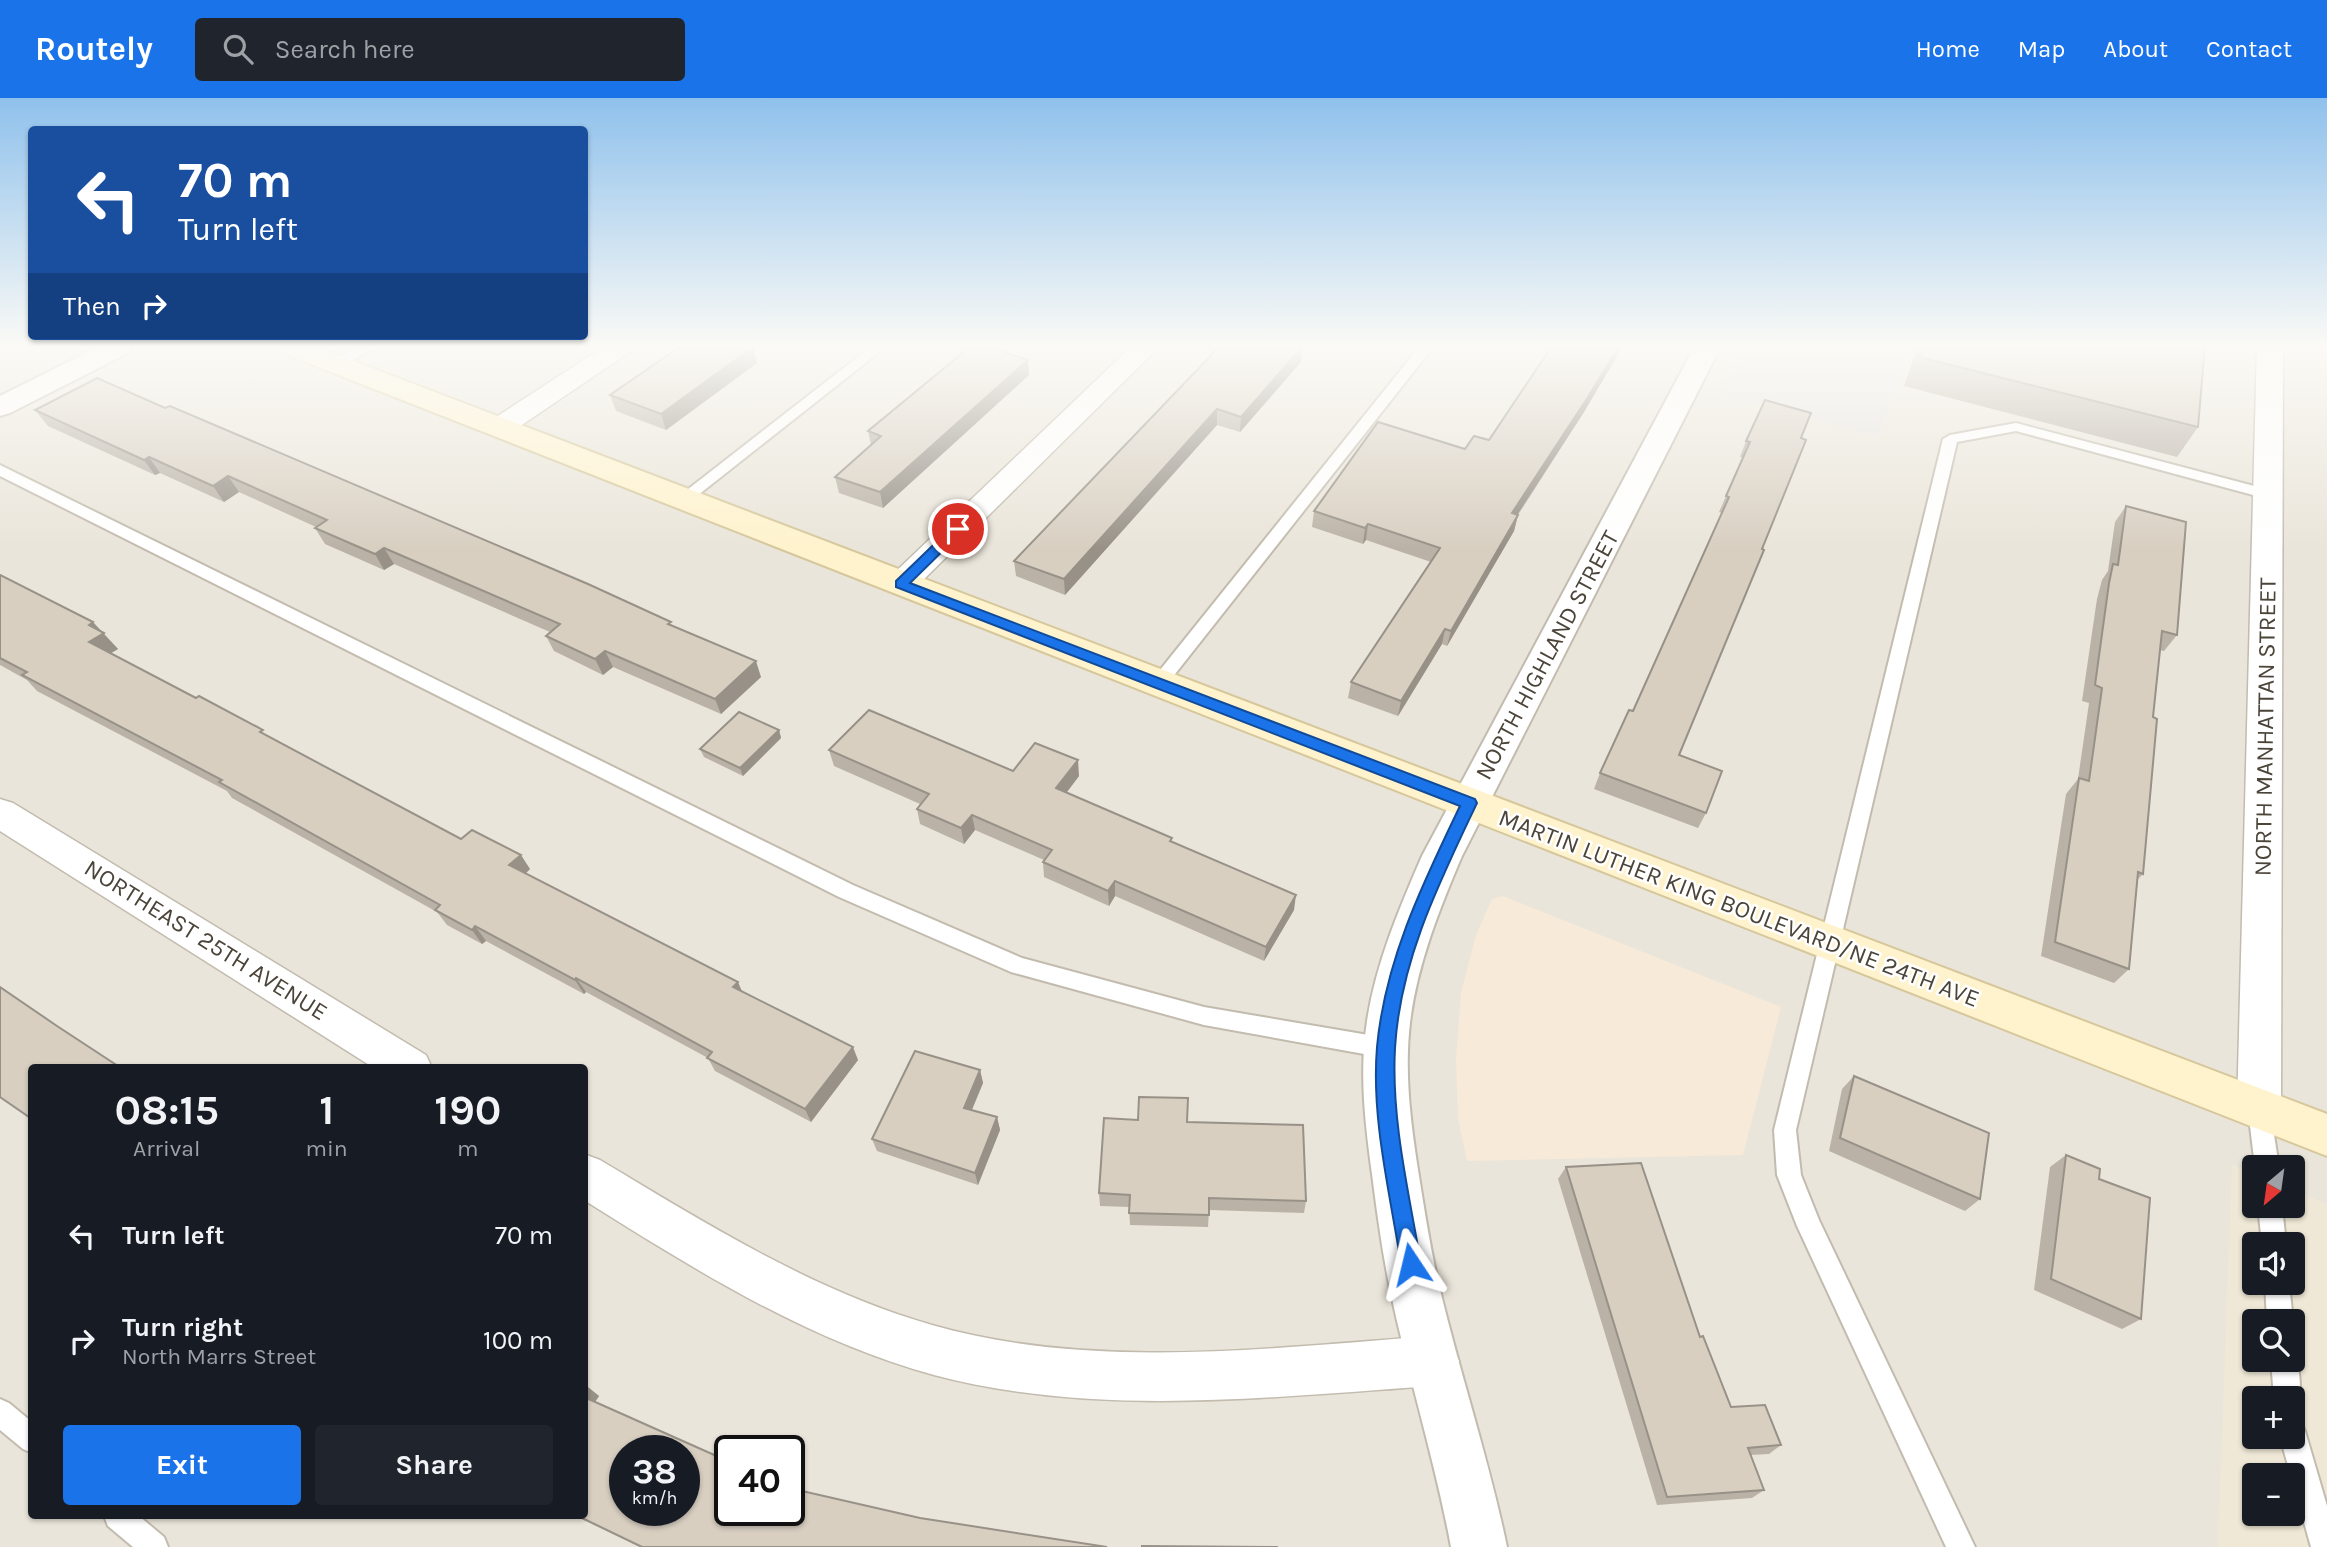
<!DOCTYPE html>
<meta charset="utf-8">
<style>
body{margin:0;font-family:Karla,sans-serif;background:#20242c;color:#f1f3f6;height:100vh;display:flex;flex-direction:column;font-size:26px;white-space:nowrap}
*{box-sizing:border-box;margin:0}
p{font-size:23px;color:#9ea1a6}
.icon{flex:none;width:38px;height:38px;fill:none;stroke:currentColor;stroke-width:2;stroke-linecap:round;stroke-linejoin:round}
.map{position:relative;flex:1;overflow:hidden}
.details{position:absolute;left:28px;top:966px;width:560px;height:455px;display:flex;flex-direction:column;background:#171b24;border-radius:7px;box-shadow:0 2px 5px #0004}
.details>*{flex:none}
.banner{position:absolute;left:28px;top:28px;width:560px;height:214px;border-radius:7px;box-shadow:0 2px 5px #0004;background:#1a4fa0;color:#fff;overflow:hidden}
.needle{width:46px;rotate:209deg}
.buttons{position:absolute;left:2242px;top:1057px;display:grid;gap:14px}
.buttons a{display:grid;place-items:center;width:63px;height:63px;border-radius:7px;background:#171b24;box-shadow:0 2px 5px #0004;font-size:35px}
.speed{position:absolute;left:609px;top:1337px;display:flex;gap:14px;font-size:35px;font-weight:700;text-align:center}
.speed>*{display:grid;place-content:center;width:91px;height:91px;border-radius:50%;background:#171b24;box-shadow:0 2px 5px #0004;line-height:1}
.speed small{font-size:18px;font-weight:400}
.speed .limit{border:4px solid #111;border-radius:10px;background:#fff;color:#111}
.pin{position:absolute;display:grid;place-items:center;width:60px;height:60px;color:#fff;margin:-30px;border:4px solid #fff;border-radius:50%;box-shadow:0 2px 7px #0007}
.me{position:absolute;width:77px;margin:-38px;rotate:350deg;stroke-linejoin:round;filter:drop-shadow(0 0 5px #0008)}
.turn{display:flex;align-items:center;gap:24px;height:147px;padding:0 35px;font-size:32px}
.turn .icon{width:91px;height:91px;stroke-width:2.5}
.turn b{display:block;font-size:49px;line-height:60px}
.then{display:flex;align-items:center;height:66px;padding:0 35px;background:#0003;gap:14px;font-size:26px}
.eta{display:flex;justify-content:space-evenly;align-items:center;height:119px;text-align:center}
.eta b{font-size:42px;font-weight:700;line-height:49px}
.cta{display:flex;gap:14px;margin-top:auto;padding:14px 35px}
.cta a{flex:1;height:80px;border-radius:7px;background:#1a73e8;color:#fff;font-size:28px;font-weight:700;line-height:80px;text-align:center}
.cta a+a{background:#20242c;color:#f1f3f6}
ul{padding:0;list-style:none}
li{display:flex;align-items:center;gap:21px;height:105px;padding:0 35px}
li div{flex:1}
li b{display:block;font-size:26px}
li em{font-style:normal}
header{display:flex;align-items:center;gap:42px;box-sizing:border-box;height:98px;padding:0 35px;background:#1a73e8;color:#fff}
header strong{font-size:33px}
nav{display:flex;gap:38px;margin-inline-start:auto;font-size:24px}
.search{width:490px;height:63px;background:#20242c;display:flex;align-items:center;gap:18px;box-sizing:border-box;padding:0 24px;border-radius:7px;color:#9ea1a6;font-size:26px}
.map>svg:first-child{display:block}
</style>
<header>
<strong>Routely</strong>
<div class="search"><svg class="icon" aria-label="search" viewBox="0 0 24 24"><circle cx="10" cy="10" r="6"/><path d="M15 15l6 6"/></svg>Search here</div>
<nav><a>Home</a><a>Map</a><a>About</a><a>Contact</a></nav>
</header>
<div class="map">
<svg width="2327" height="1449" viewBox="0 0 2327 1449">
<rect width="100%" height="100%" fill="#f6f3ec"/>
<path fill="#eae5da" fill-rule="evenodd" d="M0 248H2327V1449H0ZM32 970H584V1418H32ZM2254 1069H2292V1108H2254ZM2254 1146H2292V1185H2254ZM2254 1223H2292V1262H2254ZM2254 1300H2292V1339H2254ZM625 1353H684V1412H625ZM730 1353H789V1412H730ZM2254 1377H2292V1416H2254Z"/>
<path fill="#f7ead8" d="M1503 798 1781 909 1743 1057 1467 1063 1458 1021 1456 960 1461 895 1476 837 1492 801Z"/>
<path fill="#efe8d6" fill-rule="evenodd" d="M2232 1067 2254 1076V1108H2292L2293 1092 2327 1106V1449H2218ZM2254 1146H2292V1185H2254ZM2254 1223H2292V1262H2254ZM2254 1300H2292V1339H2254ZM2254 1377H2292V1416H2254Z"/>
<path fill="#e5e3e0" d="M1744 248H1910L1878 339 1720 296Z"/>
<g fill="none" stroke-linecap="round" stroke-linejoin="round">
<defs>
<g id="service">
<path d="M360 248H376L342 269H332V263Z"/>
<path d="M872 248H887L688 405H678L675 402 678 399Z"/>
<path d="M1420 248H1434L1164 590H1152L1149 586 1152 582Z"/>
<path d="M2016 325 2273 393 2276 396 2268 401 2016 333 1957 344 1796 1032 1801 1077 1819 1122 1975 1449H1946L1797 1128 1777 1077 1774 1032 1943 341 1950 337Z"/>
<path d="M0 367 853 787 1022 860 1204 909 1386 940 1394 943 1397 950 1394 957 1386 960 1204 927 1011 874 839 799 0 378Z"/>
<path d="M2259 1001 2267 1004 2270 1011 2279 1069H2255L2248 1011 2251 1004Z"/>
<path d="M2258 1108H2282L2286 1146H2262Z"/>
<path d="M2265 1185H2289L2293 1223H2267Z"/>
<path d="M2292 1253C2300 1267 2303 1294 2296 1309L2292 1311V1300H2274L2271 1262H2292Z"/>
<path d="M0 1301 9 1305 32 1324V1355L23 1351 0 1332Z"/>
<path d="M2292 1320 2301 1324 2305 1333 2327 1408V1449H2311L2280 1339H2292Z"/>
<path d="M104 1418H139L164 1439 168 1449H133L108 1428Z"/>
</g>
<g id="minor">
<path d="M605 248H635L631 253 510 335 500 337 490 335 486 329 490 323Z"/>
<path d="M1132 248H1160L912 493 901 496 890 493 885 486 890 479Z"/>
<path d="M2257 248H2283L2281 1011 2274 1025 2259 1031 2244 1025 2237 1011Z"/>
<path d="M0 701 13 705 426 957 432 970H374L0 733Z"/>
<path d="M584 1056 600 1062C705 1125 813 1193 932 1227 1093 1273 1269 1250 1434 1238L1451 1246 1459 1263 1451 1280 1434 1288C1269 1299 1096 1320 934 1277 808 1243 694 1171 584 1102Z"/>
</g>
<g id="tertiary">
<path d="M100 248H133L130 254 10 315 0 318V298Z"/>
<path d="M1695 248H1721L1462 758C1439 812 1417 867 1410 925 1404 976 1411 1027 1419 1078 1425 1116 1431 1155 1440 1192 1461 1279 1489 1362 1507 1449H1451C1435 1362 1408 1278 1390 1191 1382 1153 1377 1115 1372 1076 1365 1025 1359 974 1367 923 1376 865 1399 811 1422 758Z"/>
</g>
<path id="secondary" d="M277 248H314L2327 1016V1058L280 254Z"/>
</defs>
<use href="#service" stroke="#c2bbae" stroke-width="4"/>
<use href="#minor" stroke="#c2bbae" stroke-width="3"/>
<use href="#tertiary" stroke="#c2bbae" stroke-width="4"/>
<use href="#secondary" stroke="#d6c79b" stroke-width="4"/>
<use href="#service" fill="#fff" fill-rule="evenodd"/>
<use href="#minor" fill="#fff" fill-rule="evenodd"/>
<use href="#tertiary" fill="#fff" fill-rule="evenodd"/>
<use href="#secondary" fill="#fff3cd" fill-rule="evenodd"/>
</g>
<g fill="#bab2a6">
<path d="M1220 248 1301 264 1240 334 1217 327 1065 497 1016 478 1014 463Z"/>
<path d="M1550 248H1623L1584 314 1518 417 1514 433 1447 548 1442 546 1398 618 1348 600 1351 584 1431 464 1366 442 1363 446 1312 429 1314 413 1489 342 1551 250H1549Z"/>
<path d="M1918 248H2205L2198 329 2177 359 1904 288Z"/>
<path d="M753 249 757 265 666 332 616 313 610 297Z"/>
<path d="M1028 262 1029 277 883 410 839 395 835 379 871 347 868 333Z"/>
<path d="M35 312 672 528 761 579 721 616 613 569 603 577 554 553 546 538 550 534 394 466 384 472 325 446 315 430 316 429 239 394 224 404 160 375 155 377 48 328Z"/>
<path d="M1801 340 1679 657 1706 715 1698 730 1594 691 1600 675 1633 613 1722 415 1719 414 1743 360 1740 359 1746 343Z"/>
<path d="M2126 408 2177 537 2164 553 2160 552 2153 619 2143 776 2138 781 2129 871 2114 885 2041 858 2066 696 2078 681 2089 605 2082 603 2097 501 2102 482 2108 473 2115 424Z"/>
<path d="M0 477 101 533 118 551 110 555 461 741 530 771 526 775 742 893 858 962 811 1024 715 973 708 960 586 894 584 896 486 843 482 846 447 827 437 814 232 700 227 693 37 593 27 582 0 567Z"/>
<path d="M779 632 781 640 743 678 704 659 700 651Z"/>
<path d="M829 652 1013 673 1079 678 1066 695 1172 744 1294 812 1264 863 1115 798 1109 808 1044 779 1043 764 1044 762 975 732 964 746 920 726 917 711 920 706 834 668Z"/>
<path d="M980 972 983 985 972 1012 997 1019 1000 1032 978 1087 877 1053 872 1041Z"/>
<path d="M1854 978 1980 1101 1965 1113 1829 1053 1842 991Z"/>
<path d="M1187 1024 1306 1103 1304 1115 1209 1112 1208 1129 1130 1127 1129 1109 1100 1108 1099 1095Z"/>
<path d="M2066 1057 2141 1221 2122 1231 2034 1192 2050 1069Z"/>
<path d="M1566 1069 1700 1239 1731 1309 1781 1347 1769 1356 1750 1357 1764 1392 1752 1400 1657 1407 1558 1081Z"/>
<path d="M584 1287 599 1298 595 1304 730 1412 920 1420 1107 1449H640L575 1418H584Z"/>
</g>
<g fill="#979187">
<path d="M1619 248H1623L1584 314 1508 431 1512 415Z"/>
<path d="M753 249 757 265 666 332 661 316Z"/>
<path d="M1302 249 1301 264 1240 334 1241 319Z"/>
<path d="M1028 262 1029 277 883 410 880 394Z"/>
<path d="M1217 311V327L1065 497 1064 481Z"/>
<path d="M149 359 160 375 155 377 144 362Z"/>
<path d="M228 378 239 394 224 404 213 388Z"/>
<path d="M1518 417 1514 433 1447 548 1451 533Z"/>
<path d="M1368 426 1366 442 1363 446 1365 430Z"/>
<path d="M384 450 394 466 384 472 375 456Z"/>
<path d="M93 524 118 551 103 560 89 544V527Z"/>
<path d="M1445 531 1442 546 1398 618 1401 603Z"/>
<path d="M605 553 613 569 603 577 595 561Z"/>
<path d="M756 563 761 579 721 616 715 601Z"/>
<path d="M779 632 781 640 743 678 740 670Z"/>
<path d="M1078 662 1079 678 1058 706 1056 690Z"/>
<path d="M972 717 975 732 964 746 961 730Z"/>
<path d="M521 757 530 771 519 782 509 767Z"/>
<path d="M1115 783V798L1109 808 1108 793Z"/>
<path d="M1296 797 1294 812 1264 863 1266 849Z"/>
<path d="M475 828 486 843 482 846 472 832Z"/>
<path d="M576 880 586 894 584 896 575 882Z"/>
<path d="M738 884 744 898 733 889Z"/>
<path d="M853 949 858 962 811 1024 805 1011Z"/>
<path d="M980 972 983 985 967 1023 964 1010Z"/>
<path d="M997 1019 1000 1032 978 1087 975 1075Z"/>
<path d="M588 1289 599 1298 593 1307 584 1300V1293Z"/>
</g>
<g fill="#d8cfc1" stroke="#979187" stroke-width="2" fill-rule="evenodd">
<path d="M681 248H748L753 249 661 316 610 297Z"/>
<path d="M971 248H984L1028 262 880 394 835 379 881 338 868 333Z"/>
<path d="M1220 248H1298L1302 249 1241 319 1217 311 1064 481 1014 463Z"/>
<path d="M1552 248H1619L1588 299 1512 415 1518 417 1451 533 1445 531 1401 603 1351 584 1440 450 1368 426 1365 430 1314 413 1378 324 1465 351 1474 338 1489 342Z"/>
<path d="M1923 248H2205L2198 329 1919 259Z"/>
<path d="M97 280 165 310 170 308 588 486 671 524 668 526 756 563 715 601 605 553 595 561 546 538 560 526 384 450 375 456 315 430 327 422 228 378 213 388 149 359 144 362 35 312Z"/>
<path d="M1765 302 1811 315 1801 340 1806 342 1762 451 1764 452 1679 657 1722 673 1706 715 1600 675 1629 612 1633 613 1729 399 1726 398 1750 344 1746 343Z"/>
<path d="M2126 408 2186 424 2177 537 2162 533 2153 619 2157 621 2143 776 2138 774 2129 871 2055 844 2079 680 2089 683 2102 590 2095 587 2109 485 2113 466 2118 467Z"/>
<path d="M0 477 93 524 89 527 104 535 89 544 196 600 199 598 263 632 260 634 461 741 472 732 521 757 509 767 738 884 733 889 853 949 805 1011 707 960 712 954 576 880 575 882 475 828 472 832 435 812 440 807 219 684 222 682 22 577 27 574 0 560Z"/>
<path d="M869 612 1013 673 1035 645 1078 662 1056 690 1172 740 1170 743 1296 797 1266 849 1115 783 1108 793 1043 764 1052 752 972 717 961 730 917 711 929 696 829 652Z"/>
<path d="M739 614 779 632 740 670 700 651Z"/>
<path d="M0 889 57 928 121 970H32V1021L0 999Z"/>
<path d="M915 953 980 972 964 1010 997 1019 975 1075 872 1041Z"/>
<path d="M1854 978 1989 1035 1980 1101 1840 1040Z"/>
<path d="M1139 999 1188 1000 1187 1024 1303 1027 1306 1103 1209 1100V1117L1129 1115 1130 1097 1099 1095 1104 1020 1138 1022Z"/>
<path d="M2066 1057 2100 1071 2099 1081 2150 1100 2141 1221 2051 1181Z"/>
<path d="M1641 1065 1700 1239 1703 1238 1731 1309 1765 1307 1781 1347 1748 1350 1764 1392 1667 1399 1566 1069Z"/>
<path d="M584 1299 730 1364V1412H789V1390L920 1420 1107 1449H642L578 1418H584ZM625 1353H684V1412H625Z"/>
<path d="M1142 1448 1278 1449H1142Z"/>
</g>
<linearGradient id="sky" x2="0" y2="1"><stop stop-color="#8fc1ec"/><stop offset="0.55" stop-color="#fbfaf6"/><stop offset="1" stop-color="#fbfaf6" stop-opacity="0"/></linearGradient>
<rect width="2327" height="451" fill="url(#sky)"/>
<path fill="#1a73e8" stroke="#114b97" stroke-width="2" d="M958 427 962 428V434L910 485 1475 701 1477 705C1440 783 1400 862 1395 950 1391 1022 1409 1095 1421 1166L1418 1173 1411 1176 1403 1173 1401 1166C1390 1095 1371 1020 1377 949 1385 862 1423 785 1460 708L896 489V483L953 428Z"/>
<g text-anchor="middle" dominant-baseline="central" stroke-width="5" stroke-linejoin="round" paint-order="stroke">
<g font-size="24" fill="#4b4439" stroke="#fff">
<text transform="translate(1547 557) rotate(-62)">NORTH HIGHLAND STREET</text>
<text transform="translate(2265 629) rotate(-89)">NORTH MANHATTAN STREET</text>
<text transform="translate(1739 810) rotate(21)">MARTIN LUTHER KING BOULEVARD/NE 24TH AVE</text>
<text transform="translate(206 842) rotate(32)">NORTHEAST 25TH AVENUE</text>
</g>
</g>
</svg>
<div class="buttons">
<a><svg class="needle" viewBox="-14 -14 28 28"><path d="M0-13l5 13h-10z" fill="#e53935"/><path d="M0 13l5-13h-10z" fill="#9ea1a6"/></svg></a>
<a><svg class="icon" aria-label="sound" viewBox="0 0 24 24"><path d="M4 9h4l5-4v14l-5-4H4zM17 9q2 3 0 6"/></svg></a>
<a><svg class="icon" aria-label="search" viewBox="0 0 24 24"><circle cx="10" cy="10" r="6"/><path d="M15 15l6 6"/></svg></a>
<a>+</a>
<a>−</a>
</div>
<div class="speed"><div>38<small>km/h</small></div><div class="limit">40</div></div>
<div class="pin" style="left:958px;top:431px;background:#d93025"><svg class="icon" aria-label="arrive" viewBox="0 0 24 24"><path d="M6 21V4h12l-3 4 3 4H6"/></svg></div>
<svg class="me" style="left:1411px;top:1166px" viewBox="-20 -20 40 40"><path d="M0-17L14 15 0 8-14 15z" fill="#1a73e8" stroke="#fff" stroke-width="4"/></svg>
<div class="banner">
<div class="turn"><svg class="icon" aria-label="left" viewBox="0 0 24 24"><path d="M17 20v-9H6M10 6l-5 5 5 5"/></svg><div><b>70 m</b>Turn left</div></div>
<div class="then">Then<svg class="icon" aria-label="right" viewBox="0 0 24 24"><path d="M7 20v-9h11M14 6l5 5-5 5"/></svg></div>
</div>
<section class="details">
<div class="eta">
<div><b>08:15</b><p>Arrival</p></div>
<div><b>1</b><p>min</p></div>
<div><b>190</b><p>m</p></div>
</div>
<ul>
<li><svg class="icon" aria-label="left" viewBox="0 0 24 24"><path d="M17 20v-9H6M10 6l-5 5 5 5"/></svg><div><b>Turn left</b></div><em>70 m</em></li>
<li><svg class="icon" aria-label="right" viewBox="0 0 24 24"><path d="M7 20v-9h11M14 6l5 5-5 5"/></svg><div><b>Turn right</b><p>North Marrs Street</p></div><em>100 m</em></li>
</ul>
<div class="cta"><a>Exit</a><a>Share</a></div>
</section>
</div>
